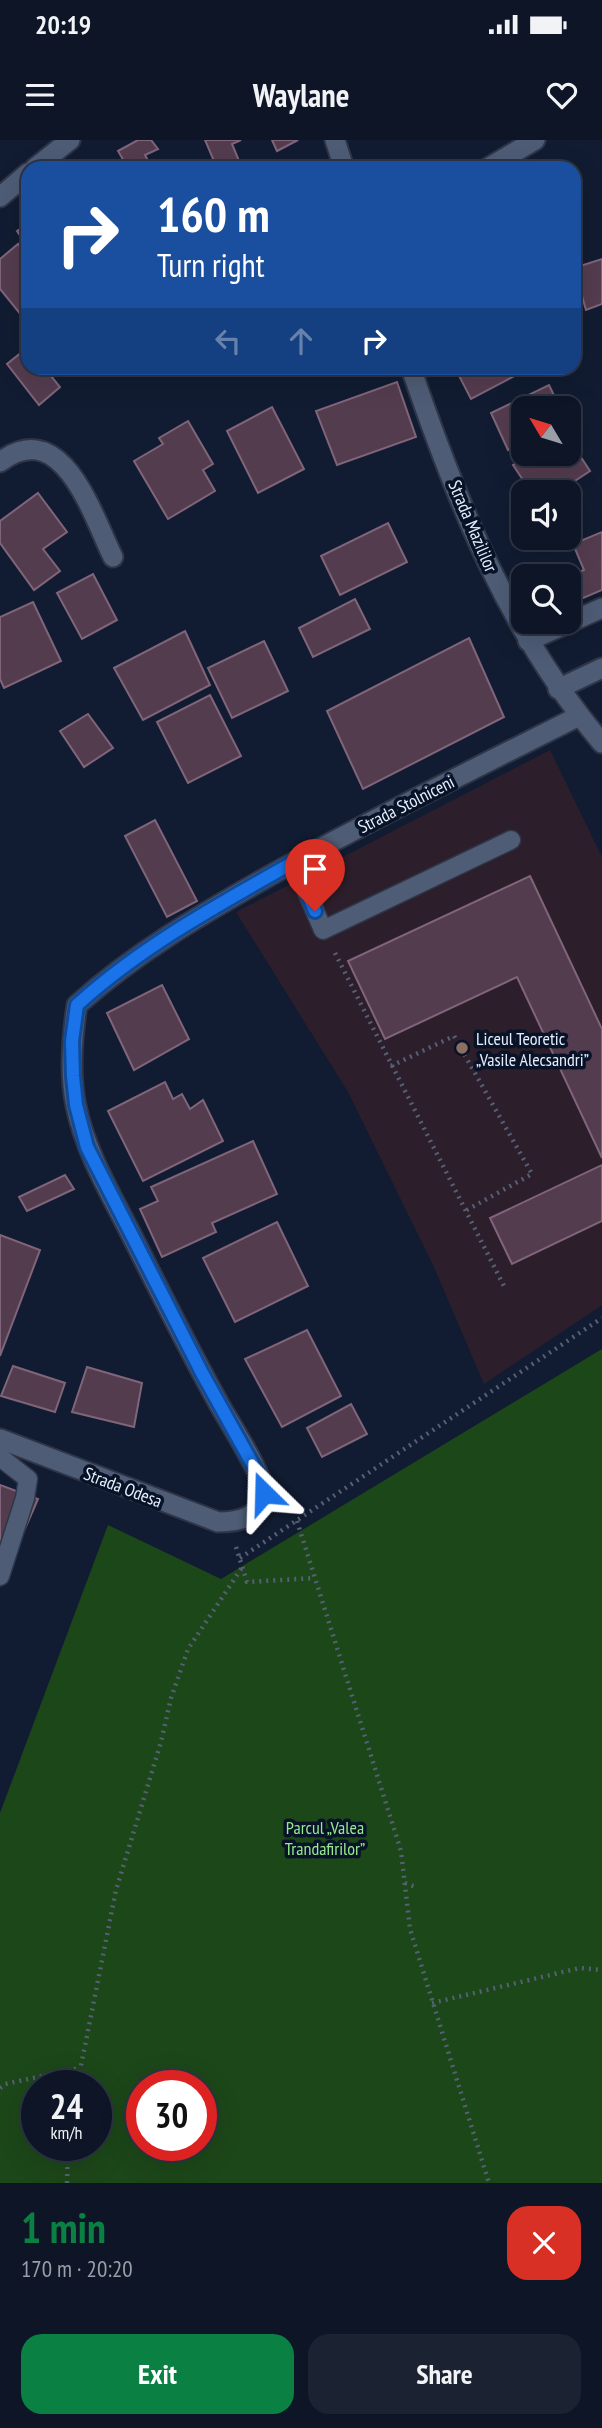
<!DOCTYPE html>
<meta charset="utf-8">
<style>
body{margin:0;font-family:"PT Sans Narrow",sans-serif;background:#1b2232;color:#f1f3f6;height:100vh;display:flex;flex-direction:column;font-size:26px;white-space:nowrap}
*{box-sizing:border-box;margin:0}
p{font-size:23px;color:#9a9fa7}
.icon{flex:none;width:38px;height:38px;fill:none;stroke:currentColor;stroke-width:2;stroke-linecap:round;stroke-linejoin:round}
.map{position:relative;height:2043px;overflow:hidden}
.drawer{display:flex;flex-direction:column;background:#0d1526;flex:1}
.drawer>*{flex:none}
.hud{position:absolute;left:21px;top:21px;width:560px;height:214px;border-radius:21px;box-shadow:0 7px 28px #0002,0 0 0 2px #2d3443;background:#1a4fa0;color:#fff;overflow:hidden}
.needle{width:46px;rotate:308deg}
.controls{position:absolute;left:511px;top:256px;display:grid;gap:14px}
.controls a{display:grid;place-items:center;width:70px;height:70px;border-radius:14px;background:#0d1526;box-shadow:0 7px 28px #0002,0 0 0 2px #2d3443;font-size:35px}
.speed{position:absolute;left:21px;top:1930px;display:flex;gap:14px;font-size:35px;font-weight:700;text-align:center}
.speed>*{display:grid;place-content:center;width:91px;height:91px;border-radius:50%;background:#0d1526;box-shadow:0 7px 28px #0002,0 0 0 2px #2d3443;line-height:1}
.speed small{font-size:18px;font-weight:400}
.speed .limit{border:10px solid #d22;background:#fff;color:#111}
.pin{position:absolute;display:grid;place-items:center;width:60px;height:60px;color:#fff;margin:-72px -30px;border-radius:50% 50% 50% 0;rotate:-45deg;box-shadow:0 0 7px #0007}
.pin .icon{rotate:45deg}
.me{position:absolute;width:77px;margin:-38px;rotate:338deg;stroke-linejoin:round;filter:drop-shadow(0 0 5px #0008)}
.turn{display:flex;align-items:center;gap:24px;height:147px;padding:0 21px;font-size:32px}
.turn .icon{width:91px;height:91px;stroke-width:2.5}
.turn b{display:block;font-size:49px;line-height:60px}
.lanes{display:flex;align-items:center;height:66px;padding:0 21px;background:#0003;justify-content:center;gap:35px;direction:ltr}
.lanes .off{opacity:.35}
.round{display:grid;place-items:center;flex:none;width:74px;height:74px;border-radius:21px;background:#1b2232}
.head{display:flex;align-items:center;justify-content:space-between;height:119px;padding:0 21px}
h1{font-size:42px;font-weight:700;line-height:52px;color:#0b8043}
.primary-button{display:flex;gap:14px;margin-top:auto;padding:14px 21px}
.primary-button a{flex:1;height:80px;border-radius:21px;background:#0b8043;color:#fff;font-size:28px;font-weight:700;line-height:80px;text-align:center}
.primary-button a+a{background:#1b2232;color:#f1f3f6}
.status{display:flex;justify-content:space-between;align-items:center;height:49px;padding:0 35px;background:#0d1526;direction:ltr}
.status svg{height:19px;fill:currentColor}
header{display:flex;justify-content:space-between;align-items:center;height:91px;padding:0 21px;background:#0d1526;font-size:32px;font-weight:700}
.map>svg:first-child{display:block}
</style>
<div class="status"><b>20:19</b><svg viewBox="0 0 49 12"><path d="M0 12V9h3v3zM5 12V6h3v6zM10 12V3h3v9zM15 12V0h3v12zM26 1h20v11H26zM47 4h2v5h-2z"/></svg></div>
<header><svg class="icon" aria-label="menu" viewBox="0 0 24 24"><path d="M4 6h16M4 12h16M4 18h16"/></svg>Waylane<svg class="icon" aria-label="heart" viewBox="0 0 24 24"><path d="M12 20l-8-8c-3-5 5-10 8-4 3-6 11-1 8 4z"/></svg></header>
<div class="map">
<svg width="602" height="2043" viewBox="0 0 602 2043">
<rect width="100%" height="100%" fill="#111c32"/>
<path fill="#2c1e2a" d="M550 610 602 717V1165L484 1244 433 1125 348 952 236 772Z"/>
<path fill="#1c4719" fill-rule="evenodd" d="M602 1209V2043H0V1673L108 1385 221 1439ZM37 1946H96V2006H37ZM142 1946H201V2006H142Z"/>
<g fill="#543c4f" stroke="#80657a" stroke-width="2">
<path d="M138 0H151L158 9 145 15 152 28H128L118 11Z"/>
<path d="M205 0H241L232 4 242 28H217Z"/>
<path d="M272 0H298L277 11Z"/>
<path d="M28 84V107L17 91Z"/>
<path d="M18 104 28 116 26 181 0 149V119Z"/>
<path d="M602 119V164L586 170 574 128Z"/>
<path d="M28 207V228H51L47 231 60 247 39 265 7 224Z"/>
<path d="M455 228H520L522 232 471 259Z"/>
<path d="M397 242 416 297 337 325 316 271Z"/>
<path d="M549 245 560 268H523V302L508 310 491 273Z"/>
<path d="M272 267 304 329 258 353 227 291Z"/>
<path d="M188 281 213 324 203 330 215 351 168 379 134 321 163 304 159 298Z"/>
<path d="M569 299 590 331 558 352H531L513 325 531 313H569Z"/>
<path d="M38 353 67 392 43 409 60 431 34 450 0 403V381Z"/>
<path d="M388 383 407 422 340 455 321 416Z"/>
<path d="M602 392V450L569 464V436L584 430 573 404Z"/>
<path d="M93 434 117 480 82 499 57 453Z"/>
<path d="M355 459 370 489 313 517 299 488Z"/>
<path d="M33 462 61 521 4 548 0 539V477Z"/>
<path d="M185 491 210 545 143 580 114 528Z"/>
<path d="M469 498 504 577 363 649 327 571Z"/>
<path d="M264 501 288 551 232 578 208 528Z"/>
<path d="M210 555 241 616 188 643 157 582Z"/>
<path d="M88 574 113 608 84 627 60 591Z"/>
<path d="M155 680 197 761 167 777 125 696Z"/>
<path d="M530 736 602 889V1018L517 837 385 899 348 821Z"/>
<path d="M162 845 189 899 134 930 107 873Z"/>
<path d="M165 942 173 959 182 954 190 969 203 960 223 1001 143 1041 108 971Z"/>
<path d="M253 1001 277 1054 212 1083 216 1092 162 1117 140 1069 158 1061 151 1047Z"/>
<path d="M602 1025V1081L512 1124 490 1078Z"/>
<path d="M65 1035 74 1049 27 1071 19 1057Z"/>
<path d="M277 1082 308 1146 235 1182 203 1118Z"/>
<path d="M0 1095 40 1110 0 1216Z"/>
<path d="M307 1190 341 1256 282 1287 245 1219Z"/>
<path d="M13 1226 65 1243 55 1272 1 1256Z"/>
<path d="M87 1227 142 1243 134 1287 72 1272Z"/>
<path d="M351 1264 367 1294 322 1317 307 1288Z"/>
<path d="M0 1345 38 1359 0 1446Z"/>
</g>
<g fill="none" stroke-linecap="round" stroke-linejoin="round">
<defs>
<g id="service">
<path d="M294 722 323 790 511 700"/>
<path d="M0 1317 28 1339 25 1358 0 1436"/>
</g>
<g id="minor">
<path d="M335 0 344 28"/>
<path d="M35 28 70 0"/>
<path d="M488 28 535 0"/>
<path d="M0 57 28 33"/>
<path d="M411 228C457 363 509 493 602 603"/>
<path d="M0 322C62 275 92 374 113 417"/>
<path d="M528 501 602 468"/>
<path d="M558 549 602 528"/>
<path d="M0 1299 218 1382C237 1382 261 1378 264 1355 265 1337 229 1282 219 1264 189 1210 161 1154 133 1098 112 1056 86 1014 76 966 69 933 72 898 77 865 136 812 202 774 271 735 372 679 476 628 579 576"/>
</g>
</defs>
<use href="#service" stroke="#2f3547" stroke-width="21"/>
<use href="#minor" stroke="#2f3547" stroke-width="23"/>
<g stroke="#566074" stroke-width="4.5" stroke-dasharray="2 5" stroke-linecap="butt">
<path d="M335 813 505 1148"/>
<path d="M391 926 454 896 532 1034 465 1071"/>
<path d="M297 1381 401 1711 410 1789 489 2043"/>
<path d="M236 1407 247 1442 315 1438"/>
<path d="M240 1418 602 1178"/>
<path d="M405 1743 416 1747"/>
<path d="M432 1863 580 1828 602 1830"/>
<path d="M77 1946 116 1750 161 1602 171 1558 188 1509 243 1426"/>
<path d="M0 1948 5 1944 80 1928"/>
<path d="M67 2043 68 2006"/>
</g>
<use href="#service" stroke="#4e5c76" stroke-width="18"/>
<use href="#minor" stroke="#4e5c76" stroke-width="19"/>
</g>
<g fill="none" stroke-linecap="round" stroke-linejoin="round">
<defs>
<path id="route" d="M264 1353 257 1332 202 1233 87 1007 76 965 73 936 72 901 77 865C142 806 218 765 294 722L315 771"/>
</defs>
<use href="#route" stroke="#114b97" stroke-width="18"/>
<use href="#route" stroke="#1a73e8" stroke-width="12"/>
</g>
<circle fill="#8d6e63" stroke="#081328" stroke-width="2.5" cx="462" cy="908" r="7"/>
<g text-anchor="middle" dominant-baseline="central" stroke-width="7" stroke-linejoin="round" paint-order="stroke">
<g font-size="18" fill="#e6effe" stroke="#081328">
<text transform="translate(473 386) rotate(67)">Strada Mazililor</text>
<text transform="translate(406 664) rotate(-27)">Strada Stolniceni</text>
<text transform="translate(123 1347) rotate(21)">Strada Odesa</text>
</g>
<g font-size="18" fill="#e6effe" stroke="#081328" text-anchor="start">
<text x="476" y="898">Liceul Teoretic<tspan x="476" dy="21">„Vasile Alecsandri”</tspan></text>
</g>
<g font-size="18" fill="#97ea8f" stroke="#081328">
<text x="325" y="1687">Parcul „Valea<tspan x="325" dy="21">Trandafirilor”</tspan></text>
</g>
</g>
</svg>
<div class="controls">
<a><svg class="needle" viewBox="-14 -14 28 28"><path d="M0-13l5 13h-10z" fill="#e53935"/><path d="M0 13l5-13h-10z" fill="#9a9fa7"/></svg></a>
<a><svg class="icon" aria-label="sound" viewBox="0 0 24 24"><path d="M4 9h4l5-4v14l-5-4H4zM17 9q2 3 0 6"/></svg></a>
<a><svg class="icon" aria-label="search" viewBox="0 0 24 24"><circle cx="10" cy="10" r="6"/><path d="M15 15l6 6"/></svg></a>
</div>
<div class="speed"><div>24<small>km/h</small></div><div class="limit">30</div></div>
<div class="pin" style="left:315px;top:771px;background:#d93025"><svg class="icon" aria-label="arrive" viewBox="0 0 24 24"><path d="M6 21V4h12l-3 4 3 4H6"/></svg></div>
<svg class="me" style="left:264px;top:1353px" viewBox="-20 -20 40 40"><path d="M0-17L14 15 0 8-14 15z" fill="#1a73e8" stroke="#fff" stroke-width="4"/></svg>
<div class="hud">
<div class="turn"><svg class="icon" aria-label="right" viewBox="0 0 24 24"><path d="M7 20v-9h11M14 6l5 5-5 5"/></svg><div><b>160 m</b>Turn right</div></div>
<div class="lanes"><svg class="icon off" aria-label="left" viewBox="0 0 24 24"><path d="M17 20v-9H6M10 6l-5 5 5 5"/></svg><svg class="icon off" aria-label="ahead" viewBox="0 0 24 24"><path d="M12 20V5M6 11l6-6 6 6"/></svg><svg class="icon" aria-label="right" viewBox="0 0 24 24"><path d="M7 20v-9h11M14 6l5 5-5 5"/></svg></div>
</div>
</div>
<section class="drawer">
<div class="head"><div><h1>1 min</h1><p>170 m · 20:20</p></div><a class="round" style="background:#d93025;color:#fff"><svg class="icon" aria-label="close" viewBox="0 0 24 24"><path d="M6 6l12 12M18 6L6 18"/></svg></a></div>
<div class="primary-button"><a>Exit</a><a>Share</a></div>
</section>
